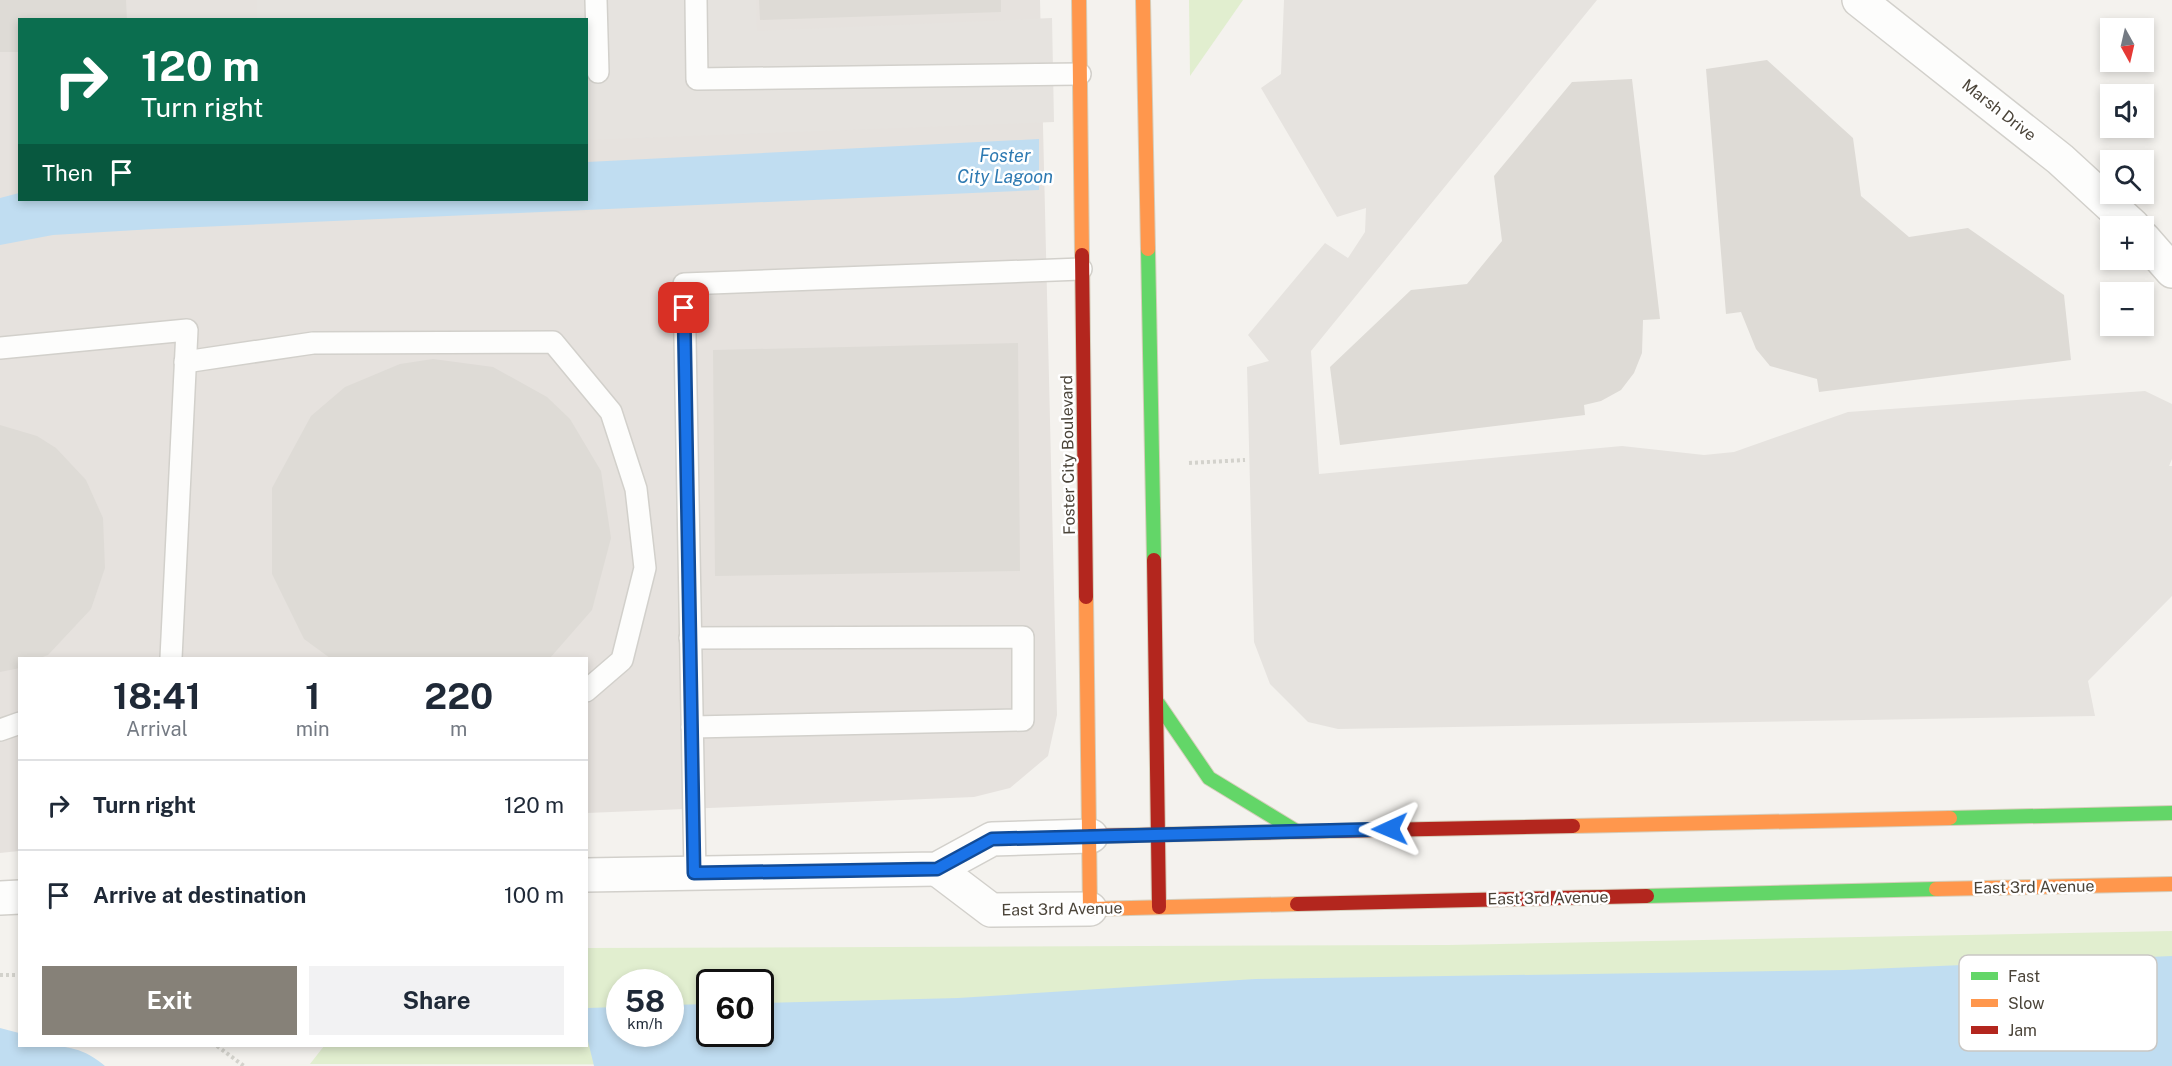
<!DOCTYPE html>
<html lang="en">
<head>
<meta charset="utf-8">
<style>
  body { margin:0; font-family:"Public Sans",sans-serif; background:#f2f2f3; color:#1f2937; height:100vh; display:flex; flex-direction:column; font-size:22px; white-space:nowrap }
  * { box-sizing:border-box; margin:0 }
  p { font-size:20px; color:#747a83 }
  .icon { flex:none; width:33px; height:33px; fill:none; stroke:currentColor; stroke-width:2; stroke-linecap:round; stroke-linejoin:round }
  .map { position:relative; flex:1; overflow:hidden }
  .panel { position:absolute; left:18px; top:657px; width:570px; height:390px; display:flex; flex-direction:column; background:#fff; border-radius:0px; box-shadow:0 3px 9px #0003 }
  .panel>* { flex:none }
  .hud { position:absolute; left:18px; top:18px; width:570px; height:183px; border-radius:0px; box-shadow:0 3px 9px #0003; background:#0b6e4f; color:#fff; overflow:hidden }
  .needle { width:39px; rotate:172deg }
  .tools { position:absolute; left:2100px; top:18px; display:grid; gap:12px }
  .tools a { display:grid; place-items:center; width:54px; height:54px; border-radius:0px; background:#fff; box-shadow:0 3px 9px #0003; font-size:30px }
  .speed { position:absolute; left:606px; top:969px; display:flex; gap:12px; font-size:30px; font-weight:700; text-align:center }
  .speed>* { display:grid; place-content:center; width:78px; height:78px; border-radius:50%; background:#fff; box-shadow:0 3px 9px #0003; line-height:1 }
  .speed small { font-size:15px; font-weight:400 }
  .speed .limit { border:3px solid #111; border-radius:9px; background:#fff; color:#111 }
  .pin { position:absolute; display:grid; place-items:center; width:51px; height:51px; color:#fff; margin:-26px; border-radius:12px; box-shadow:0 3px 9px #0006 }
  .me { position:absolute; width:66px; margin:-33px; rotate:269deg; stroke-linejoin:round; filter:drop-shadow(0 0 4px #0008) }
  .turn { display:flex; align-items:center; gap:21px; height:126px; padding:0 24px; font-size:27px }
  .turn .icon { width:78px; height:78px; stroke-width:2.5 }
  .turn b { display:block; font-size:42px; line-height:51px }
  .then { display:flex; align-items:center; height:57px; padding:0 24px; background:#0003; gap:12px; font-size:22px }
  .eta { display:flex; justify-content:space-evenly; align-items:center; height:102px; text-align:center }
  .eta b { font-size:36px; font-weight:700; line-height:42px }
  .cta { display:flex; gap:12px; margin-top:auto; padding:12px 24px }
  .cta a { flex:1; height:69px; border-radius:0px; background:#868178; color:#fff; font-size:24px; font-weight:700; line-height:69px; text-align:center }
  .cta a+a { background:#f2f2f3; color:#1f2937 }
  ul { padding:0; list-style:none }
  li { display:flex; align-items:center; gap:18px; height:90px; padding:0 24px; border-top:2px solid #e0e1e3 }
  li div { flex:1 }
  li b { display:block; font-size:22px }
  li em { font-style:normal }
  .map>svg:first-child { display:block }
</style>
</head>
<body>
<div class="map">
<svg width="2172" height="1066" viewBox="0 0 2172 1066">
  <rect width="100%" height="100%" fill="#f4f2ee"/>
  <path fill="#e6e2de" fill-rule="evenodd" d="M0,0H1040L1057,715L1048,756L1010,788L974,797L587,813L586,658H20L19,851L0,853ZM20,20H586V200H20Z"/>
  <g fill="#e1eecf" fill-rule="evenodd">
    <polygon points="1189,0 1243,0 1190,76"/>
    <path d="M2172,931V1066L310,1064L324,1046H586L587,948L1448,945ZM620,982H670V1034H620ZM710,982H760V1034H710Z"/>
  </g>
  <g fill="#e6e3df">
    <polygon points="257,0 756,0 757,31 1052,18 1054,122 587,140 586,20 257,19"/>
    <polygon points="1284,0 1597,0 1311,351 1319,474 1622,446 1704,455 1734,452 1848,412 2145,391 2172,404 2172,459 2169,466 2172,466 2172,596 2088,681 2095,716 1338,729 1308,722 1270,684 1254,642 1247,367 1269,361 1248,335 1325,243 1348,258 1365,232 1366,208 1337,217 1261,88 1281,74"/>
  </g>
  <g fill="#c0ddf1">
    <polygon points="1039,139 1039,190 154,229 53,235 0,245 0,198 19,193 20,200 586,200 587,162"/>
    <polygon points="2172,956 2172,1066 594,1066 587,1037 587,1008 619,1007 620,1034 670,1034 671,1005 709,1004 710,1034 760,1034 761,1003 958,998 1255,979 1844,970"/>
    <path d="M0,1028L19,1033L20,1046C55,1046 77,1042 105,1066H0Z"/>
  </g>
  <g fill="#dedbd6">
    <polygon points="0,0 126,0 127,20 20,20 20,52 0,52"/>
    <polygon points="759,0 1001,0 1001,12 760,20"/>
    <polygon points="1767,60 1853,138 1861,196 1909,237 1968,228 2064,295 2071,360 1819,392 1817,379 1770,366 1756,349 1741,312 1726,314 1706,69"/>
    <polygon points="1632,79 1660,319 1643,320 1642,353 1634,373 1621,390 1601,401 1584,405 1585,415 1340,445 1330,367 1411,290 1467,284 1502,241 1494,176 1572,82"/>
    <polygon points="1018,343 1020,571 715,576 713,350"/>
    <polygon points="433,359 493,367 547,397 570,419 601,471 611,538 592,610 550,658 330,658 304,639 272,574 272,488 311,416 345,387 400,364"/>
    <polygon points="0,425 37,436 56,448 86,480 103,518 105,568 91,609 48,655 40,658 20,658 20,668 0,672"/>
  </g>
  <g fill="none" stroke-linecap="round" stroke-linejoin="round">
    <g stroke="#d2d0cb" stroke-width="24">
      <g id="lane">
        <polyline points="596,0 598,72"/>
        <polyline points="696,0 697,79 1080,74"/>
        <polyline points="0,348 187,330 171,658"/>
        <polyline points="185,362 313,343 553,342 611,412 636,489 645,568 622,660 586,691"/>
        <polyline points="690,638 1023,637 1023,720 692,727"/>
        <polyline points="0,730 20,723"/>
        <polyline points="695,873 684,284 1081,269"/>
      </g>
    </g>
    <g stroke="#d2d0cb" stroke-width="36">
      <g id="street">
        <polyline points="1859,0 2060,159 2133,226"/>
        <polyline points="2144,239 2172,271"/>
        <polyline points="937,869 991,910 1090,909"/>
        <polyline points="586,875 937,869 992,839 1091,836"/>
        <polyline points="0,898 20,897"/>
      </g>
    </g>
    <g stroke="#d6cebb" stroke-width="16">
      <g id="fast">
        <polyline points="1148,249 1154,560"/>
        <polyline points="1157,702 1209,778 1296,831"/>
        <polyline points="1950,818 2172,813"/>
        <polyline points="1647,896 1936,889"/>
      </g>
    </g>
    <g stroke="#d6cebb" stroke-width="16">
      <g id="slow">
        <polyline points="1079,0 1082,255"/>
        <polyline points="1143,0 1148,249"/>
        <polyline points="1086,597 1090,909 1297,904"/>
        <polyline points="1573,826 1950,818"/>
        <polyline points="1936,889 2172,884"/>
      </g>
    </g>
    <g stroke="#d6cebb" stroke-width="16">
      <g id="jam">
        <polyline points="1082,255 1086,597"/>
        <polyline points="1154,560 1159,907"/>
        <polyline points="1091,836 1573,826"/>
        <polyline points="1297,904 1647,896"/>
      </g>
    </g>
    <g stroke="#d3d2cc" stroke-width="4" stroke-dasharray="3 3" stroke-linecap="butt">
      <polyline points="1189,463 1245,460"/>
      <polyline points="0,975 20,975"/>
      <polyline points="217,1046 244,1066"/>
    </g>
    <use href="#lane" stroke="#fdfdfc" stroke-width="21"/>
    <use href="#street" stroke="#fdfdfc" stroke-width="33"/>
    <use href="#fast" stroke="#63d668" stroke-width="14"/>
    <use href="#slow" stroke="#ff974d" stroke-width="14"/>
    <use href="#jam" stroke="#b3261e" stroke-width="14"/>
  </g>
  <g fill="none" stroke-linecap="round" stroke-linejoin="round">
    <g stroke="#114b97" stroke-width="15">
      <polyline id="route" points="684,308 694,873 937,869 992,839 1390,829"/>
    </g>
    <use href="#route" stroke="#1a73e8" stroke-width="10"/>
  </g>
  <g text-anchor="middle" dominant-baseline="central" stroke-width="5" stroke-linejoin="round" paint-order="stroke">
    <g font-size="16" fill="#4b4439" stroke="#fff">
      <text transform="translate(1999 110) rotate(38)">Marsh Drive</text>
      <text transform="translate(1068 455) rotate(-91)">Foster City Boulevard</text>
      <text transform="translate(2034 887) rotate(-1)">East 3rd Avenue</text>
      <text transform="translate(1548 898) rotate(-1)">East 3rd Avenue</text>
      <text transform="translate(1062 909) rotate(-1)">East 3rd Avenue</text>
    </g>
    <g font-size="18" font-style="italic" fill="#2e7ab2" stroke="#fff">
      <text x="1005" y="155">Foster<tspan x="1005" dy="21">City Lagoon</tspan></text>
    </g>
  </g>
  <rect x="1959" y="955" width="198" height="96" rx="9" fill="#fff" stroke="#c9c7c4" stroke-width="1.5"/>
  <rect x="1971" y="972" width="27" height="8" fill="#63d668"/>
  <rect x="1971" y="999" width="27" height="8" fill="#ff974d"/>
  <rect x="1971" y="1026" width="27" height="8" fill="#b3261e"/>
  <g font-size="16" fill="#4b4439">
    <text x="2008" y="982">Fast</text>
    <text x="2008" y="1009">Slow</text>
    <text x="2008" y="1036">Jam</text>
  </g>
</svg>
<div class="tools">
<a><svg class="needle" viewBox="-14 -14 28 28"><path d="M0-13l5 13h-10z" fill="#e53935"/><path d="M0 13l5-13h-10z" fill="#747a83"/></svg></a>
<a><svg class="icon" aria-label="sound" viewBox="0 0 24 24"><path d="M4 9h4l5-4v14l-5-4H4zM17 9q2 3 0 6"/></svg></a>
<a><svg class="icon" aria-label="search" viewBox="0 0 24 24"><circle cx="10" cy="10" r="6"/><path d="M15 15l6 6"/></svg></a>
<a>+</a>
<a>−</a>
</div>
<div class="speed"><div>58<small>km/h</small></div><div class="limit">60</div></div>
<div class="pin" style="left:684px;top:308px;background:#d93025"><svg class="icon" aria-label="arrive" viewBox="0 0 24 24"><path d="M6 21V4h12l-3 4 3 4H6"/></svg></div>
<svg class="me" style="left:1390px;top:829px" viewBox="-20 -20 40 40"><path d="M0-17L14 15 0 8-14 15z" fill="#1a73e8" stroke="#fff" stroke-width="4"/></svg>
<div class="hud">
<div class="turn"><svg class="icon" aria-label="right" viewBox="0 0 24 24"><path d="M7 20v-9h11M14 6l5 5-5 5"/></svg><div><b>120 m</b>Turn right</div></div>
<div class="then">Then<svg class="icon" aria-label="arrive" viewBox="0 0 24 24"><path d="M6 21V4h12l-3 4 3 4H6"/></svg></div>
</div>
<section class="panel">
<div class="eta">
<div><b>18:41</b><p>Arrival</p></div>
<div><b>1</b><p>min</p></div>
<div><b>220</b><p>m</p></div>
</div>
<ul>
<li><svg class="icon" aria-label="right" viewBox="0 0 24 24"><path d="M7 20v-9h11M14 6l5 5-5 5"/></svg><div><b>Turn right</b></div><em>120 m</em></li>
<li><svg class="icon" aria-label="arrive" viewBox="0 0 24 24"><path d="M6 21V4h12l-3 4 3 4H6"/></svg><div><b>Arrive at destination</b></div><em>100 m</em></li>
</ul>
<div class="cta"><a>Exit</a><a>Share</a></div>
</section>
</div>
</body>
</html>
